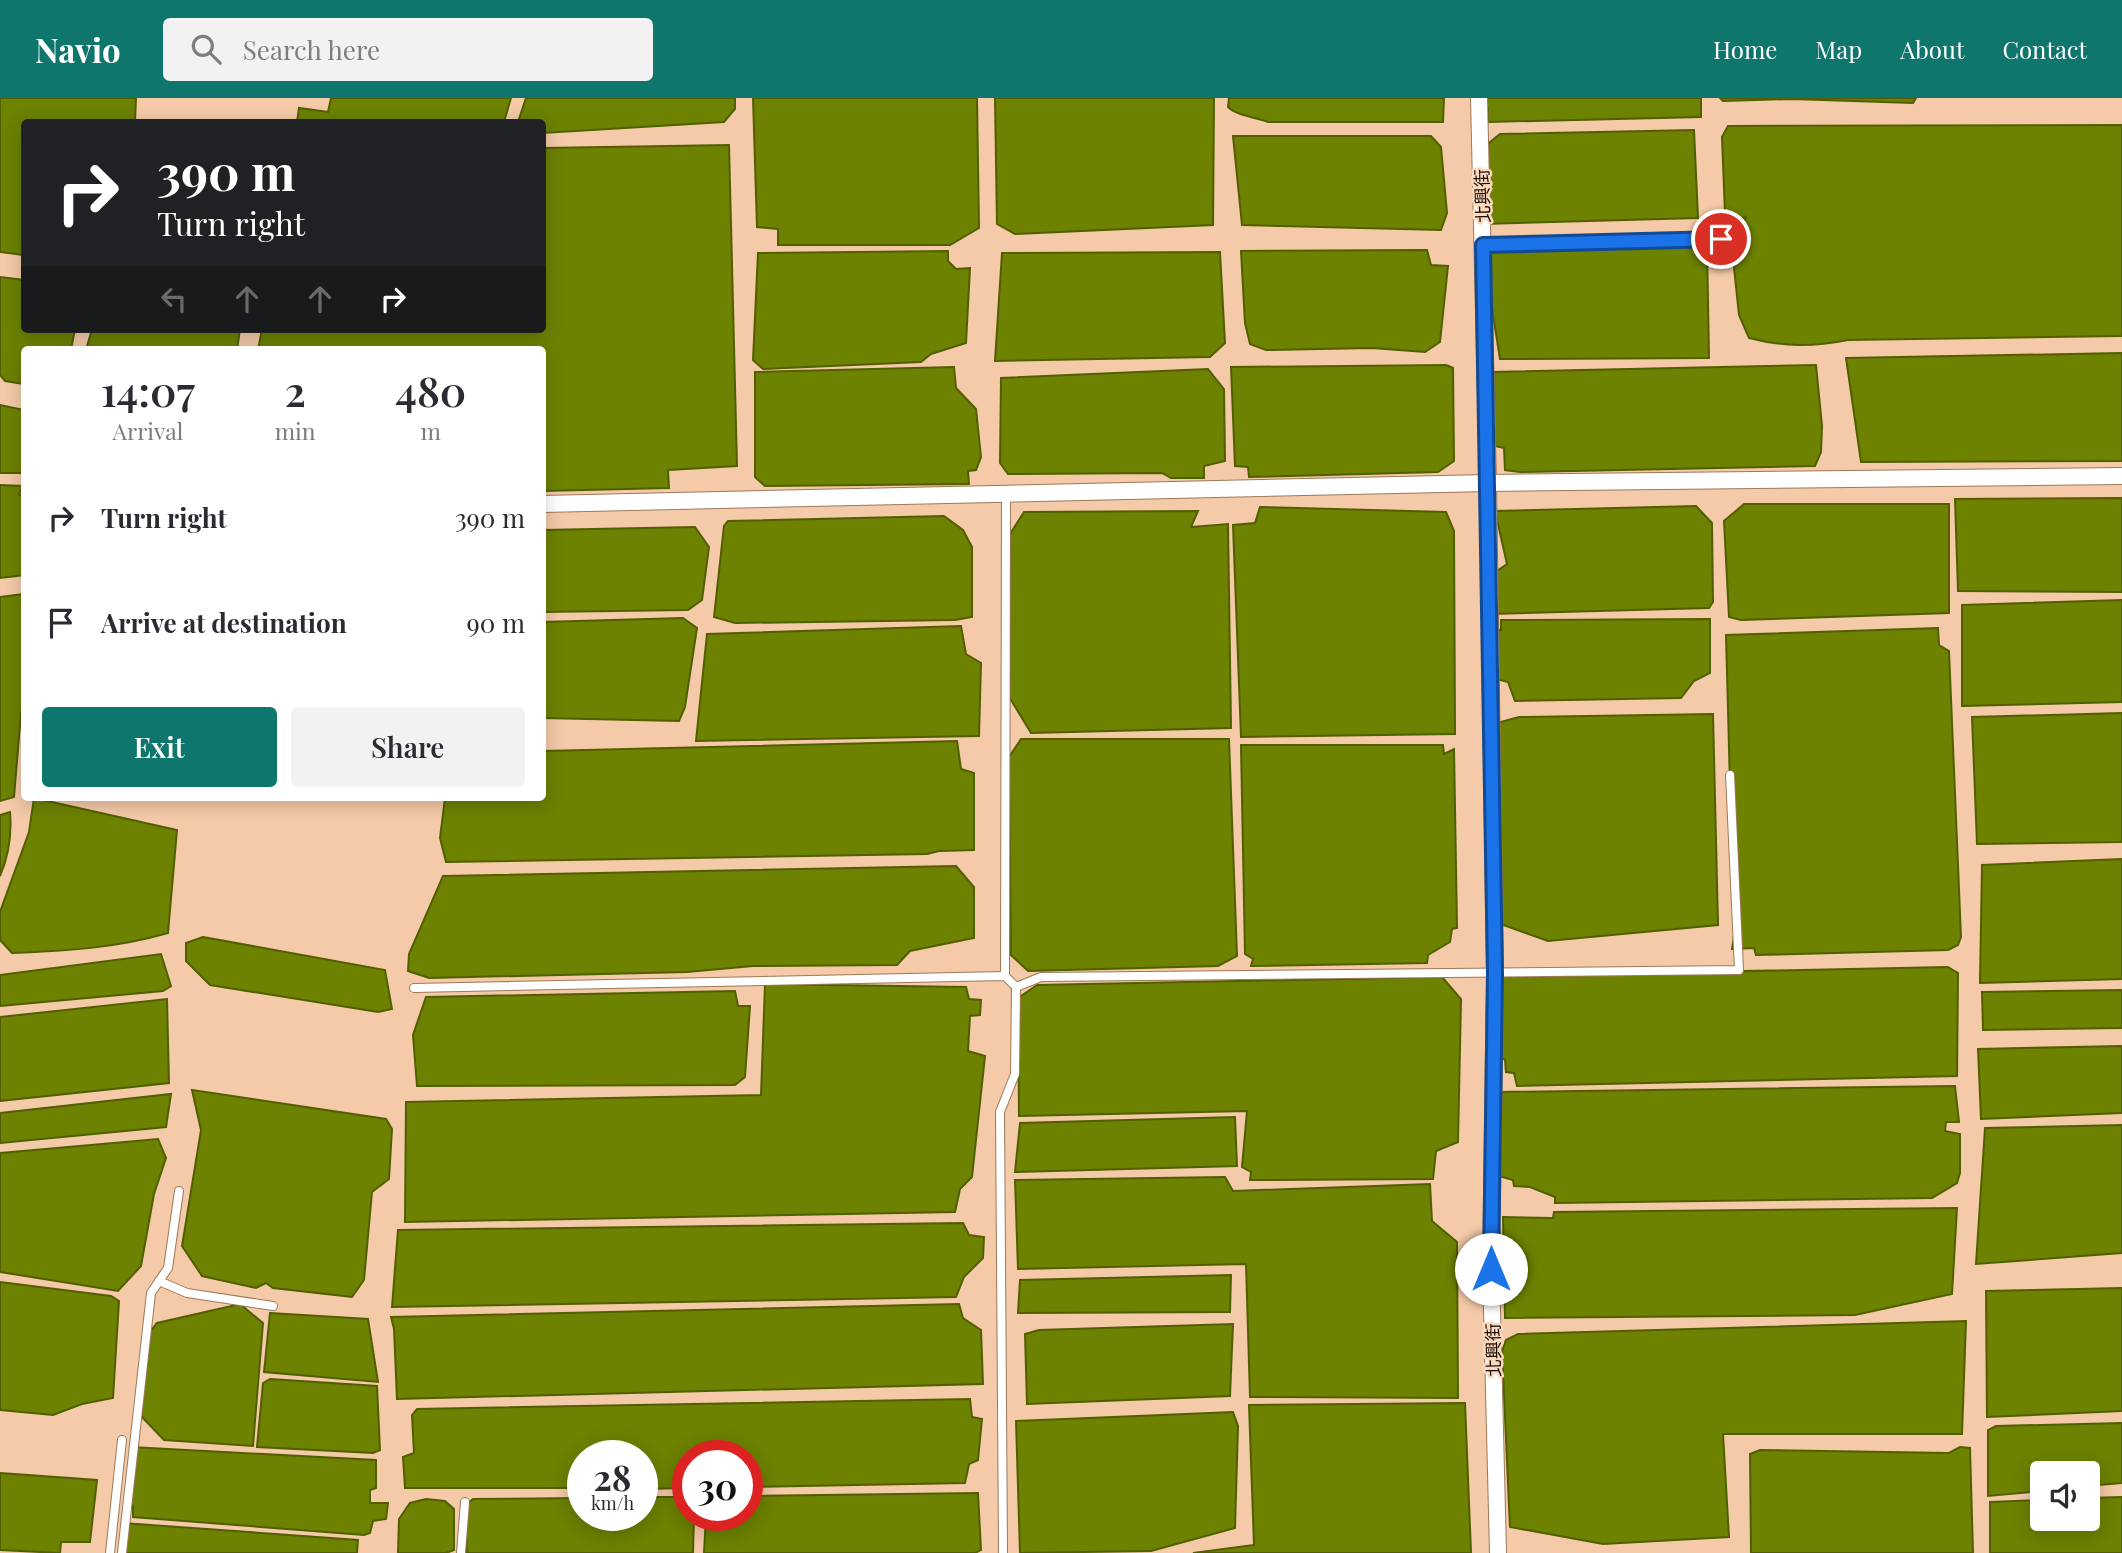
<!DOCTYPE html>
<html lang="en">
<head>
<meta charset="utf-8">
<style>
  body { margin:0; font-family:"Playfair Display","Noto Sans TC",serif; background:#f2f2f3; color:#2b2b33; height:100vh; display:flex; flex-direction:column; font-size:26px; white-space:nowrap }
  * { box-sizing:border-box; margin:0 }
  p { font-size:23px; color:#7c7c81 }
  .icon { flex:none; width:38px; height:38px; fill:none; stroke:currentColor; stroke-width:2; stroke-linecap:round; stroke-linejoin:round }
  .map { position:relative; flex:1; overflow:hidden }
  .details { position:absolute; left:21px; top:248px; width:525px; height:455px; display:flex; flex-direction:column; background:#fff; border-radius:7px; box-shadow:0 4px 18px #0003 }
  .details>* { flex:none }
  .hud { position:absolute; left:21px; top:21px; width:525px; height:214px; border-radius:7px; box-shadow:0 4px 18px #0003; background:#202124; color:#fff; overflow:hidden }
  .fabs { position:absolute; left:2030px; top:1363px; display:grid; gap:14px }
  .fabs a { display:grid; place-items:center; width:70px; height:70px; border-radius:7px; background:#fff; box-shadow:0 4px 18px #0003; font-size:35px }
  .speed { position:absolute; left:567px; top:1342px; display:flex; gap:14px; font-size:35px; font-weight:700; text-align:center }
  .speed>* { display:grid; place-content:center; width:91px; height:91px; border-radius:50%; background:#fff; box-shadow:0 4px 18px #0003; line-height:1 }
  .speed small { font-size:18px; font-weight:400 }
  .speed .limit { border:10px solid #d22; background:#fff; color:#111 }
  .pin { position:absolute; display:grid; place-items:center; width:60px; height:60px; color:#fff; margin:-30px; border:4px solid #fff; border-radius:50%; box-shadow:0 2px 7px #0007 }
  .me { position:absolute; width:77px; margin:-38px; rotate:0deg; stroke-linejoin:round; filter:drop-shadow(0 0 5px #0008) }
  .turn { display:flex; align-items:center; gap:24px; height:147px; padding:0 21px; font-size:32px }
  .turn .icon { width:91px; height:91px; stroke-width:2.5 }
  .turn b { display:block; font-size:49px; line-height:60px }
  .lanes { display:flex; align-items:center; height:66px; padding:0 21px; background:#0003; justify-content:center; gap:35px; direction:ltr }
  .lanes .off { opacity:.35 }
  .eta { display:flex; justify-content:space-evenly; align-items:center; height:119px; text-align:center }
  .eta b { font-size:42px; font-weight:600; line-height:49px }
  .button { display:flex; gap:14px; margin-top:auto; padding:14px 21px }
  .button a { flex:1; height:80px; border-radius:7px; background:#0f766e; color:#fff; font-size:28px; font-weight:600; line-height:80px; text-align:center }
  .button a+a { background:#f2f2f3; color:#2b2b33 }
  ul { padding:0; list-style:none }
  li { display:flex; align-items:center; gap:21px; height:105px; padding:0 21px }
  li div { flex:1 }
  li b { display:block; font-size:26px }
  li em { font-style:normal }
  header { display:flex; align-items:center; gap:42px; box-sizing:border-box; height:98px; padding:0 35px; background:#0f766e; color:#fff }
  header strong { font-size:33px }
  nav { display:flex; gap:38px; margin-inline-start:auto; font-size:24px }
  .search { width:490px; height:63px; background:#f2f2f3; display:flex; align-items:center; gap:18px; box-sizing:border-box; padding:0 24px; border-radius:7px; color:#7c7c81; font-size:26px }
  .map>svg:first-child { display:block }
</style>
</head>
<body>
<header>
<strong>Navio</strong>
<div class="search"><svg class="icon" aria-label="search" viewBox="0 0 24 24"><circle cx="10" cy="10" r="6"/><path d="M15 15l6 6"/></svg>Search here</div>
<nav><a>Home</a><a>Map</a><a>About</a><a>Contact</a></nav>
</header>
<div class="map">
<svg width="2122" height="1455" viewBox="0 0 2122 1455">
  <rect width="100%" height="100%" fill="#f4caa8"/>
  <g fill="#6c8200" stroke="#535e01" stroke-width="2">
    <polygon points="0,0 136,0 135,24 24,24 24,157 0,154"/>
    <polygon points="331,0 511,0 504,24 297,24 299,10 328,14"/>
    <polygon points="526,0 735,0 735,11 724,24 543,35 542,24 518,24"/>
    <polygon points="753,0 977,0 979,130 950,147 778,147 778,131 757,129"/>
    <polygon points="995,0 1214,0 1213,127 1015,136 997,126"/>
    <path d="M1229,0H1444L1443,24H1268C1256,19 1237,18 1228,9Z"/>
    <polygon points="1482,0 1701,0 1701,19 1488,24 1488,10 1481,9"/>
    <polygon points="1720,0 1916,0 1913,5 1792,1 1723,3"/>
    <path d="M2122,27V238L1848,242C1813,249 1783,249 1749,240L1739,217L1733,160L1746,119L1733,124L1725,116L1722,39L1728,28Z"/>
    <polygon points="1694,32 1698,120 1483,126 1484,49 1500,36"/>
    <polygon points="1233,38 1431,38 1441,49 1447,115 1441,132 1242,127"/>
    <polygon points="729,47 737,368 668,372 669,390 543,393 542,252 258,252 262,231 542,231 543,50"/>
    <polygon points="1707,148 1709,260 1500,261 1483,154"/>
    <polygon points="1427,152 1431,167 1448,168 1440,244 1425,254 1372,250 1266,252 1250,246 1245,225 1241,153"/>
    <polygon points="948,153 948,163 956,171 970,170 966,245 931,256 921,264 763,271 753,262 758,155"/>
    <polygon points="1220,154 1225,245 1210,259 995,263 1002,155"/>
    <polygon points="0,179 24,182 24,231 75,231 71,252 24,252 24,286 5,283 0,277"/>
    <polygon points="92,231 240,231 237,252 86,252"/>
    <polygon points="2122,255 2122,363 1861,364 1846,260"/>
    <polygon points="1446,267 1453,270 1454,363 1438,374 1249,379 1248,369 1235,368 1231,269"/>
    <polygon points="1816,267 1822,328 1821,354 1815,368 1520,374 1505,372 1504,350 1495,348 1491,274"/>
    <polygon points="954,269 956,290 976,311 981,359 976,372 968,373 969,386 765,388 755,379 755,274"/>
    <polygon points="1208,271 1224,291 1225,363 1204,368 1204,380 1171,380 1162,375 1008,376 1000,365 1001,280"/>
    <polygon points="0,307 24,312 23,375 0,375"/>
    <polygon points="0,387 23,388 19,396 24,399 24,477 0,480"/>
    <polygon points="2122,400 2122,494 1958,493 1955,401"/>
    <polygon points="1744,406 1949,406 1949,515 1741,522 1729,519 1724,423"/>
    <polygon points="1696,408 1712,425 1713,504 1709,510 1492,516 1491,477 1507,466 1495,413"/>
    <polygon points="1260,409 1446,414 1454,433 1455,636 1241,639 1233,427 1255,425"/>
    <polygon points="1198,413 1191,429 1228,426 1231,630 1031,635 1008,597 1010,436 1024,414"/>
    <polygon points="944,418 963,432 972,449 972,519 955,522 735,525 714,519 724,428 728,423"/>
    <polygon points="695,429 709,449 702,502 688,512 543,514 543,432"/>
    <polygon points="24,496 24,607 21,615 14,699 0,703 0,499"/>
    <polygon points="2122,502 2122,604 1962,608 1962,507"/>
    <polygon points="683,520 697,530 685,609 679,623 543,620 543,524"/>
    <polygon points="1710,521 1710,575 1694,583 1681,600 1515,603 1508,584 1492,580 1493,531 1501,532 1501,522"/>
    <polygon points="961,528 966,556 981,565 979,638 696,643 707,536"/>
    <polygon points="1938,530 1939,547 1949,553 1961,839 1958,847 1948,852 1756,857 1754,850 1732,851 1734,838 1726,537"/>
    <polygon points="2122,615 2122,744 1977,746 1972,619"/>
    <polygon points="1713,616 1718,827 1548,843 1498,825 1497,625 1519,619"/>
    <polygon points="1021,641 1229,641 1237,858 1218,868 1028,873 1011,857 1009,659"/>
    <polygon points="957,643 961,671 974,675 974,752 939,753 927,756 446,764 440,740 445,700 542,700 543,653"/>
    <polygon points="1241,647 1443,647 1444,656 1454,651 1457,830 1452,831 1450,844 1428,857 1427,865 1251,868 1253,861 1245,856"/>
    <path d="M34,700L177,732L168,835C116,850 66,853 12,855L0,842V814L29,734Z"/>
    <path d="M10,714C12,737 9,757 0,778V717Z"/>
    <polygon points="2122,761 2122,881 1980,885 1982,767"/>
    <polygon points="956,768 974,789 974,840 910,853 897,867 753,868 687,874 429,880 408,873 409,856 443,778"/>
    <polygon points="203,839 385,872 392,911 378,914 210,887 186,863 186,845"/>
    <polygon points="161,856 171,888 163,893 0,908 0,877"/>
    <polygon points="1948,869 1958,875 1957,978 1517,988 1514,975 1506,974 1505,962 1498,957 1500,878"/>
    <polygon points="1442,879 1461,901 1458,1044 1436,1053 1433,1081 1250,1082 1251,1074 1242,1069 1247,1013 1019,1018 1018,900 1037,887"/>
    <polygon points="765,886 966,889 969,901 981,902 980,917 970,918 968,953 985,958 972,1079 960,1091 955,1114 405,1124 406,1004 761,997"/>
    <polygon points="2122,892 2122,930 1983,932 1982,894"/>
    <polygon points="735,893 738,908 750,908 745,979 735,987 417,988 413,937 426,899"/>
    <polygon points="167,901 169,985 0,1003 0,919"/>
    <polygon points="2122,948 2122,1015 1981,1021 1978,951"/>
    <polygon points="1955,988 1959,1024 1946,1024 1945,1033 1960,1036 1960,1075 1957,1085 1932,1100 1555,1105 1555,1099 1530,1089 1514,1088 1513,1082 1499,1078 1497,994"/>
    <polygon points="192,992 386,1021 392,1031 389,1081 372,1094 364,1182 352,1199 273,1190 266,1185 256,1190 202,1178 182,1148 201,1032"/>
    <polygon points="171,996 166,1029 0,1045 0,1015"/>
    <polygon points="1235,1019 1237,1068 1015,1074 1020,1025"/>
    <polygon points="2122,1027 2122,1155 1976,1166 1985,1030"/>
    <polygon points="158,1041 166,1060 154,1096 141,1168 118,1193 0,1174 0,1055"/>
    <polygon points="1225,1079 1233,1093 1430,1086 1432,1123 1457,1144 1458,1300 1250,1299 1246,1166 1018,1171 1015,1082"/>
    <polygon points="1957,1110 1952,1196 1855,1217 1505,1220 1503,1119 1553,1120 1554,1114"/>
    <polygon points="963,1125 969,1137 984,1139 983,1160 964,1179 956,1199 392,1209 398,1132"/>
    <polygon points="1231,1177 1230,1214 1018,1215 1020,1182"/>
    <polygon points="0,1184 111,1198 119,1203 113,1300 82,1306 53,1317 0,1312"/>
    <polygon points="2122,1190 2122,1313 1987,1319 1986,1193"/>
    <polygon points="240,1206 263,1225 253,1348 164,1342 141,1318 143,1242 157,1225"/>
    <polygon points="959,1206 963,1220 981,1232 983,1286 397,1301 394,1231 391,1219"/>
    <polygon points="270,1215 368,1221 378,1284 264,1274"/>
    <polygon points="1966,1223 1962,1336 1723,1336 1729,1439 1603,1446 1510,1429 1502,1253 1506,1242 1518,1236"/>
    <polygon points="1233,1226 1230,1298 1027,1306 1025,1236 1039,1232"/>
    <polygon points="270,1281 377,1288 380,1352 373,1355 257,1349 263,1285"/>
    <polygon points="970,1301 972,1319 982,1321 978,1362 969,1366 965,1385 747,1389 747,1358 688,1358 688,1390 642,1391 642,1358 583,1358 583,1390 405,1390 403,1359 414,1355 412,1317 417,1311"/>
    <polygon points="1465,1305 1471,1455 1193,1455 1254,1447 1249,1307"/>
    <polygon points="1233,1314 1238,1328 1235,1430 1151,1453 1020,1455 1016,1323"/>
    <polygon points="2122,1325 2122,1385 2088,1388 2088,1376 2042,1376 2042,1393 1988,1398 1988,1332 1996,1328"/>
    <polygon points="131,1349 376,1362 376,1390 370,1392 370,1405 388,1405 386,1421 373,1423 370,1435 364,1437 133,1419 133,1408 125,1407"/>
    <polygon points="1960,1349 1970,1350 1973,1455 1751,1455 1750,1356 1760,1352 1949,1355"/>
    <polygon points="0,1375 97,1382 90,1444 61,1444 60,1455 0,1452"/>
    <polygon points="978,1395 981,1452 975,1455 704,1455 706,1418 747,1418 747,1398"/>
    <polygon points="642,1399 688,1399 688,1418 694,1418 693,1455 467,1455 465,1408 473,1401 583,1400 583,1418 642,1418"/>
    <polygon points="2122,1399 2122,1455 1990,1455 1990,1404 2042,1402 2042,1421 2088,1421 2088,1400"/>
    <polygon points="426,1401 445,1403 454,1411 454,1452 446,1455 398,1455 399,1421 410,1405"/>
    <polygon points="123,1425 358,1442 357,1455 121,1455"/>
  </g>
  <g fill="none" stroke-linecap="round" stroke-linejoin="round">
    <g stroke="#9e7859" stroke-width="10">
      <g id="service">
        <polyline points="1483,147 1721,141"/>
        <polyline points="1005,878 1006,395"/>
        <polyline points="414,890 1005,878 1016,889 1041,879 1739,872 1730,677"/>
        <polyline points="159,1183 187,1195 273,1208"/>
        <polyline points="110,1455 122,1342"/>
        <polyline points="122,1455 151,1195 168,1170 179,1093"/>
        <polyline points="461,1455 465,1404"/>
        <polyline points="1003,1455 1000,1014 1015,976 1016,889"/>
      </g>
    </g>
    <g stroke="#9e7859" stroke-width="18">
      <g id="minor">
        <polyline points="1479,0 1488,385 1495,876 1491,1171 1498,1455"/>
        <polyline points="542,406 1488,385 2122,378"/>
      </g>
    </g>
    <use href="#service" stroke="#fff" stroke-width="8"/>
    <use href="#minor" stroke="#fff" stroke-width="16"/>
  </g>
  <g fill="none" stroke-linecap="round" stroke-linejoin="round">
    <g stroke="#114b97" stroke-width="18">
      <polyline id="route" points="1491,1171 1495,876 1483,147 1721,141"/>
    </g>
    <use href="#route" stroke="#1a73e8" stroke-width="12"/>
  </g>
  <g text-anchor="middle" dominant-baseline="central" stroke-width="5" stroke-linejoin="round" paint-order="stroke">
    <g font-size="18" fill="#190b02" stroke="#fbd9be">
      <text transform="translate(1482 98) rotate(-92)">北興街</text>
      <text transform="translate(1493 1252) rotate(-91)">北興街</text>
    </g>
  </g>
</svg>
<div class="fabs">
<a><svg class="icon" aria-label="sound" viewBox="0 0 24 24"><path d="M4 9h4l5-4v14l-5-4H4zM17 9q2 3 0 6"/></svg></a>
</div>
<div class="speed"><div>28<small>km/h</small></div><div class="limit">30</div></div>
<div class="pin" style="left:1721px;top:141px;background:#d93025"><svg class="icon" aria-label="arrive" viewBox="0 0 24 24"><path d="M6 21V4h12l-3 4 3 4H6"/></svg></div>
<svg class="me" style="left:1491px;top:1171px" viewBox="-20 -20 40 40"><circle r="19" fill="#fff"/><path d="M0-13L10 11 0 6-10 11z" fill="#1a73e8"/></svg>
<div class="hud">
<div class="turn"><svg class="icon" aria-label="right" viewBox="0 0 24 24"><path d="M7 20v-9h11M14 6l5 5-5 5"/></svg><div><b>390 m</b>Turn right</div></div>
<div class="lanes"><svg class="icon off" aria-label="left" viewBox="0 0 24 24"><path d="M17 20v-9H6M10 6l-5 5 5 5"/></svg><svg class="icon off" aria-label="ahead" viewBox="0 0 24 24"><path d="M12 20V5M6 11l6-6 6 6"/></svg><svg class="icon off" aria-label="ahead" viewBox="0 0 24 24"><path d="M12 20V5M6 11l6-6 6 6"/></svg><svg class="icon" aria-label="right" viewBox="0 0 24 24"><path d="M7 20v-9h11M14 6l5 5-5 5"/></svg></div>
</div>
<section class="details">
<div class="eta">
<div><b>14:07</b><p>Arrival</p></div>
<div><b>2</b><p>min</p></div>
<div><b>480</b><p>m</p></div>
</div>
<ul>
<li><svg class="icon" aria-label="right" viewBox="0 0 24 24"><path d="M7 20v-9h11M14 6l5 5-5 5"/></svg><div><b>Turn right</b></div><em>390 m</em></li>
<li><svg class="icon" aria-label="arrive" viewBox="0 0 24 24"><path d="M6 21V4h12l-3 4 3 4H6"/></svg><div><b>Arrive at destination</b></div><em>90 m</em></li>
</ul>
<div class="button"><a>Exit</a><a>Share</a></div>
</section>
</div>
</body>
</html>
